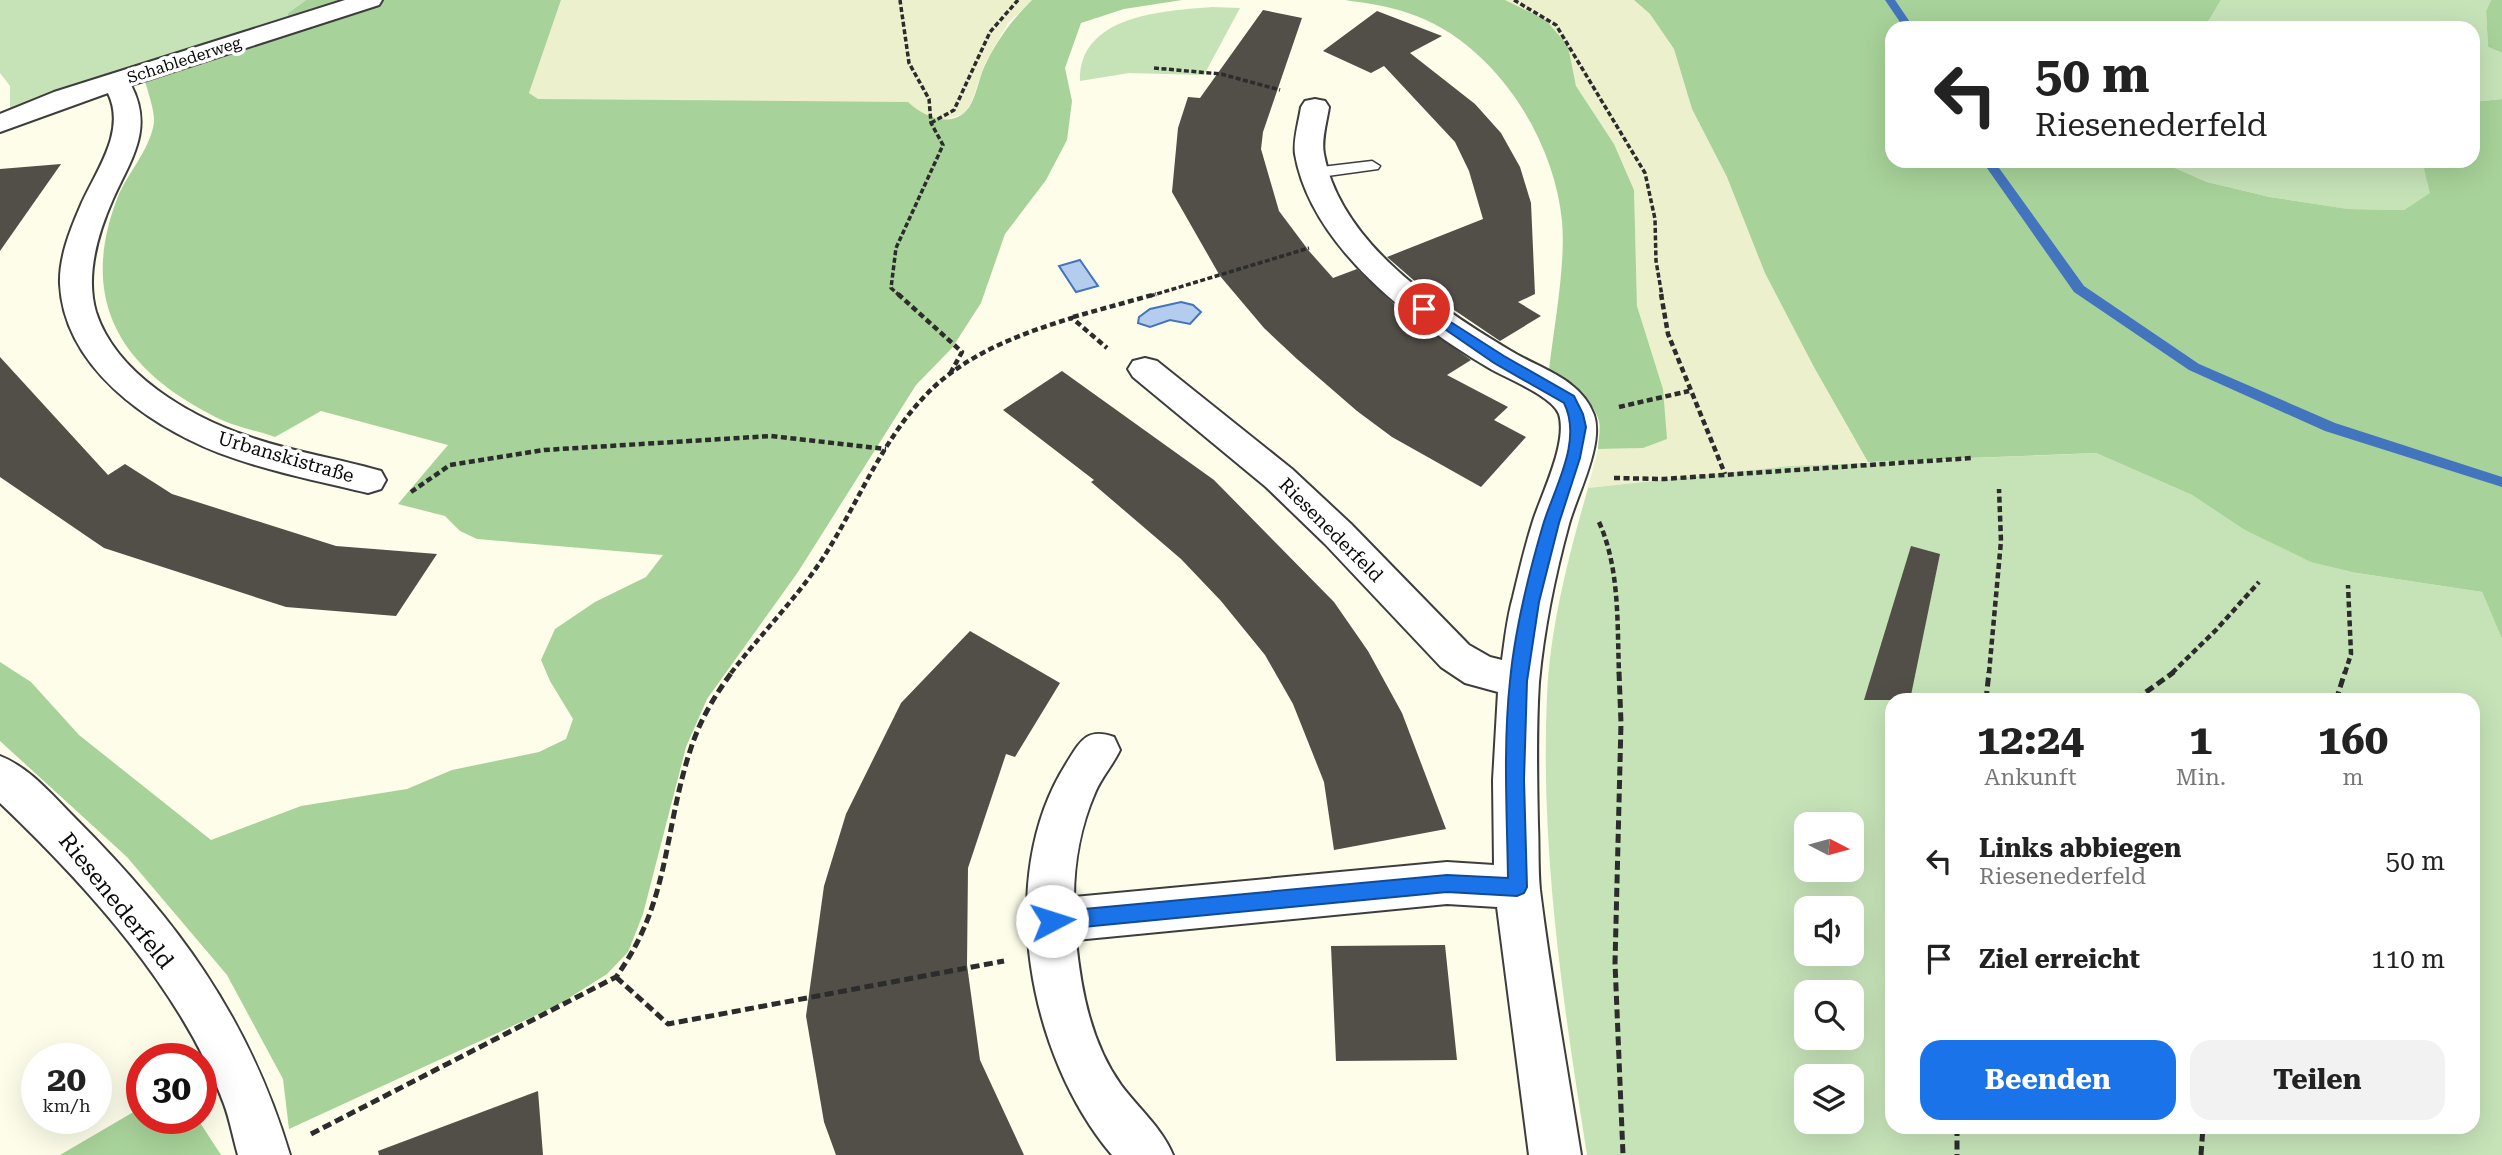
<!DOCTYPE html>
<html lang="de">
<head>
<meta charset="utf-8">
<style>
  body { margin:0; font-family:"Roboto Serif",serif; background:#f2f2f2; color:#222; height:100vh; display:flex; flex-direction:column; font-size:26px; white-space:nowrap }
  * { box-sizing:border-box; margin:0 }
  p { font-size:23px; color:#767676 }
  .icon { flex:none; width:38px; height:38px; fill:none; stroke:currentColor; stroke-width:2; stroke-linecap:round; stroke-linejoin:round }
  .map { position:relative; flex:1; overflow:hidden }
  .panel { position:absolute; left:1885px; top:693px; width:595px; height:441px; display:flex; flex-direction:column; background:#fff; border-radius:21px; box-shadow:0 7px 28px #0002 }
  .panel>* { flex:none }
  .banner { position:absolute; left:1885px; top:21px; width:595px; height:147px; border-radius:21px; box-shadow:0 7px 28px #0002; background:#fff; color:#222; overflow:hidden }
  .needle { width:46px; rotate:96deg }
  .tools { position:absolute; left:1794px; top:812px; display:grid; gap:14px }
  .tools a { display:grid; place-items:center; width:70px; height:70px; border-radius:14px; background:#fff; box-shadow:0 7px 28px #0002; font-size:35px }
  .speed { position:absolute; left:21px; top:1043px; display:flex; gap:14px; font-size:35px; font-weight:700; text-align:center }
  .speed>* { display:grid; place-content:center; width:91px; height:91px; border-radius:50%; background:#fff; box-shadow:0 7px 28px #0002; line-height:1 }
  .speed small { font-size:18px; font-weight:400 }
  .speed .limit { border:10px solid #d22; background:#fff; color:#111 }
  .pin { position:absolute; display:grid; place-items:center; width:60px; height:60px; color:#fff; margin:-30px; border:4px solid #fff; border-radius:50%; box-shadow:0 2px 7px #0007 }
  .me { position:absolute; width:77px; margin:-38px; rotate:85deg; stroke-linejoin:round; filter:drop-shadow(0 0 5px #0008) }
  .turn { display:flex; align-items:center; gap:24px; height:147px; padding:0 35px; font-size:32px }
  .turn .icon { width:91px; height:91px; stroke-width:2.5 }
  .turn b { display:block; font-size:49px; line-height:60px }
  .eta { display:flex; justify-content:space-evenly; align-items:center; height:119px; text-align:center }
  .eta b { font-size:42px; font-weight:700; line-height:49px }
  .primary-button { display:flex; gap:14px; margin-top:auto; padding:14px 35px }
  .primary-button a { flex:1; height:80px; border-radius:21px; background:#1a73e8; color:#fff; font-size:28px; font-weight:700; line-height:80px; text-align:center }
  .primary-button a+a { background:#f2f2f2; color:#222 }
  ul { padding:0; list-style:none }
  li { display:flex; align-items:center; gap:21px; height:98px; padding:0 35px }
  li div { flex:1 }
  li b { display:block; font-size:26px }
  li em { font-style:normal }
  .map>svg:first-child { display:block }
</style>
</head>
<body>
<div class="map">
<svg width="2502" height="1155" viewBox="0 0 2502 1155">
  <rect width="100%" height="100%" fill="#fdfdea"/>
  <g fill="#ecf0cd">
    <polygon points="561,0 1032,0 1008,23 985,63 971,104 963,114 941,121 921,114 538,99 529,93"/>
    <polygon points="1505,0 1634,0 1650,14 1674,49 1692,109 1727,177 1815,369 1868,462 1788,466 1588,488 1598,449 1643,448 1663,389 1637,306 1634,190 1614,144 1576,86 1568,46 1546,20"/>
  </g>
  <g fill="#c6e3b8" fill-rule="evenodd">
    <polygon points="0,0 306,0 288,13 289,22 10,110 10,86 0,73"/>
    <polygon points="2221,0 2491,0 2486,11 2488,47 2502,53 2502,99 2473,102 2473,28 2200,28 2209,20"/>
    <path d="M1212,7L1240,8L1204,75L1129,73L1080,81C1079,15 1162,11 1212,7Z"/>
    <polygon points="2159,161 2422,161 2431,193 2404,210 2347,209 2270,197 2207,182"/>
    <path d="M2096,453L2192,495L2243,529L2357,573L2482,592L2502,639V1155H1587C1563,1003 1540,850 1547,696C1550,626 1569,555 1588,488L1788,466ZM1892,700H2473V1127H1892ZM1806,824H1852V870H1806ZM1806,908H1852V954H1806ZM1806,992H1852V1038H1806ZM1806,1076H1852V1122H1806Z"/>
  </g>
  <g fill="#a7d299">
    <path d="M306,0H561L529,93L538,99L908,102C926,119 958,131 972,102C978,89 980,74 987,61C999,37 1013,19 1032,0H1182L1124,9L1081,23L1065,68L1072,101L1067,140L1046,180L1005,234L981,303L952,348L916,385L798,572L707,699L686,747L643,914L628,952L607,974L558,1005L289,1129L283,1079L227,975L127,857L0,741V662L31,682L79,735L211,840L301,806L407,789L452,770L539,752L566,739L573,719L550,681L541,660L555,629L595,602L646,577L663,555L477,539L460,531L445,516L398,504L448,445L321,411L275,437C259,431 240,428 224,421C127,375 76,307 117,199C127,173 149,152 154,123C155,111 148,93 145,81L252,43L288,22V13Z"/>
    <path d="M1345,0H1505L1546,20L1568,46L1576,86L1614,144L1634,190L1637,306L1663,389L1667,439L1643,448L1598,449C1598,441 1601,429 1599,421C1593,398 1568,382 1549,370C1554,326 1566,264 1562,221C1554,136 1492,40 1408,13C1388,6 1366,3 1345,0Z"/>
    <polygon points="1634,0 2221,0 2209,20 2200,28 1892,28 1892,161 2159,161 2207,182 2270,197 2348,209 2404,210 2430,193 2422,161 2473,161 2473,102 2502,99 2502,639 2482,592 2357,573 2311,562 2243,529 2192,495 2096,453 1868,462 1815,369 1765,273 1727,177 1692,109 1674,49 1650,14"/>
    <polygon points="2491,0 2502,0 2502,53 2488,47 2486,11"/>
    <polygon points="142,1107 142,1118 197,1118 221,1155 60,1155"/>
  </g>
  <g fill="#b4cdef" stroke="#4374be" stroke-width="2">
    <polygon points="1080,260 1098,286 1076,292 1059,266"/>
    <polygon points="1181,302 1193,305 1201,312 1190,324 1170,320 1150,327 1138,323 1139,317 1150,309"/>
  </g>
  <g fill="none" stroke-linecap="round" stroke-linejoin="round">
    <g fill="#4374be" fill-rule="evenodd">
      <polygon points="1885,0 1895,0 1914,28 1904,28"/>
      <polygon points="1982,161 1994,161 2084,286 2199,364 2335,423 2502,477 2502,487 2325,431 2189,370 2074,292"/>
    </g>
  </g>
  <g fill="#524e48">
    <polygon points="1263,10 1302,18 1263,132 1261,149 1279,211 1309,251 1333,278 1357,269 1397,307 1471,360 1447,375 1508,407 1494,420 1526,437 1481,487 1392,437 1357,411 1297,359 1264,328 1220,276 1172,192 1178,128 1188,97 1200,98"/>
    <polygon points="1377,11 1442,36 1410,53 1475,104 1501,133 1520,167 1531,203 1535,294 1518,302 1541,316 1500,341 1426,291 1387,257 1483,219 1469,171 1455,142 1384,66 1371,73 1323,51"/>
    <polygon points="61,164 0,251 0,169"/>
    <polygon points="0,357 108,475 125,464 172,494 336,546 437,554 396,616 286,607 104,548 0,477"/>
    <polygon points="1062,371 1214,480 1334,602 1368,651 1402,713 1446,829 1334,850 1324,782 1293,704 1265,655 1221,601 1181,559 1091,482 1094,480 1003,410"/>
    <polygon points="1911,546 1940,554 1910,700 1864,700"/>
    <polygon points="970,631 1060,683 1015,757 1006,754 968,868 967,965 980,1060 1024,1155 836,1155 824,1122 806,1016 824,886 846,814 901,703"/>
    <polygon points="1445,945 1457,1060 1336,1061 1331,946"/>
    <polygon points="538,1091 543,1155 379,1155 378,1151"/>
  </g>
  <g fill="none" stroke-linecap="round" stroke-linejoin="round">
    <g stroke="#3d3d3d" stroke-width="3">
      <polygon id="service" points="1372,161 1380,166 1378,169 1313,178 1305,173 1313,168"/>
    </g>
    <g stroke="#3d3d3d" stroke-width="4">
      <g id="minor">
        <path d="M345,0H382L379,5L131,85C154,129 131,159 113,199C98,233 85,275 96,312C116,374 189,416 247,436C291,452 337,458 381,471L386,480L381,489L368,493C318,481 267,471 219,453C148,425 64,367 60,284C59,258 70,230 80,207C95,172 127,132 108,93L0,132V114L54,92Z"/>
        <path d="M1315,99L1325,101L1329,107C1327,121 1321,140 1324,154C1340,243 1439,308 1511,351C1541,369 1581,379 1594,415C1604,444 1577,495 1569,524C1555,575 1544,629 1539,682C1536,729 1537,777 1538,825C1539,846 1538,869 1540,890C1551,979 1567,1067 1581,1155H1529L1497,907L1447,904L1076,940C1081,991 1091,1043 1121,1085C1139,1109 1162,1128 1173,1155H1112C1029,1057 994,878 1066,764C1080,742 1086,727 1114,737L1120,750C1113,765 1101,778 1095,793C1081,825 1074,863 1074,897L1447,862L1494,865L1493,780L1498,692L1465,683L1441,667L1325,544L1266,487L1133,377L1128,369L1133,361L1145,358L1157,361L1292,469L1351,524L1469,645L1490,657L1502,660C1505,639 1507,618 1513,597C1519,572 1525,546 1533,521C1542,493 1568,442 1559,414C1552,396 1506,378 1489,368C1413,323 1311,247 1295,154C1293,140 1299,121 1301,107L1305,101Z"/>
        <path d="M0,756C29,767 52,795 74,817C176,919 248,1015 290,1155H238C233,1138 230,1120 224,1104C182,990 86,885 0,803Z"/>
      </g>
    </g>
    <g stroke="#2c2c2c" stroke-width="3.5" stroke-dasharray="5 2.5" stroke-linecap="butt">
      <polyline points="1514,0 1556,25 1645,173 1655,219 1656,261 1662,296"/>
      <polyline points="1154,68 1221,74 1280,90"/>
      <polyline points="931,123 954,110 990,32 1018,0"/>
      <polyline points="900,296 891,288 896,248 943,145 931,123 929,99 909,63 900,0"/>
      <polyline points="1150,296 1309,248"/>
    </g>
    <g stroke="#2c2c2c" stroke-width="4.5" stroke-dasharray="6 3.5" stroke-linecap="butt">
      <polyline points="898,294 962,352 951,372"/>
      <polyline points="1661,294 1668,334 1725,474"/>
      <polyline points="1073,317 1156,294"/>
      <polyline points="1619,407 1689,391"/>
      <polyline points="1614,478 1664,479 1972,458"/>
      <polyline points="411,492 450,465 544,450 771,436 886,449"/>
      <path d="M1599,522C1620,569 1617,623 1619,673"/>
      <path d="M731,673C760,635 794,601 821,561C856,508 879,445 923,398C961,356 1019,334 1072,318L1107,348"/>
      <polyline points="1989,673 2001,541 1999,489"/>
      <polyline points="2172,673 2216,630 2259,582"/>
      <polyline points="2345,673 2351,654 2348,585"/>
    </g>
    <g stroke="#2c2c2c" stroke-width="5" stroke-dasharray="9 4.5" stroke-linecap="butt">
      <polyline points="1619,672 1621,723 1615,963 1623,1155"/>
      <polyline points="1986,700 1989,672"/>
      <polyline points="2135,700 2174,672"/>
      <polyline points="2336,700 2345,672"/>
      <polyline points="616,977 668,1024 1004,961"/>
      <polyline points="1957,1127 1957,1155"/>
      <path d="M311,1134L616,977C671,901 663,831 691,748C700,720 715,695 732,672"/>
      <polyline points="2201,1155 2203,1127"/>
    </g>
    <use href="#service" fill="#fff" fill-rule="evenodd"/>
    <use href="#minor" fill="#fff" fill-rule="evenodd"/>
  </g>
  <path fill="#1a73e8" stroke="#114b97" stroke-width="2" d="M1424,305L1504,356L1574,396L1583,414L1586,427L1580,458L1559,523L1539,602L1527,681L1524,780L1527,887L1524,893L1517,896L1447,892L1052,930L1045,927L1042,921L1045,915L1052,912L1447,875L1508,878C1507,813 1503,746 1510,681C1515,628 1528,576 1543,525C1554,488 1583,441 1564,403L1494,363L1420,312L1418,309Z"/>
  <g text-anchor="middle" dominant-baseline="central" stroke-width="7" stroke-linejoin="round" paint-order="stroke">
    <g font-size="16" fill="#0a0a0a" stroke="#fff">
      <text transform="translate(184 60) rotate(-18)">Schablederweg</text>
    </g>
    <g font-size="19" fill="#0a0a0a" stroke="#fff">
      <text transform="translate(286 457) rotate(16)">Urbanskistraße</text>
      <text transform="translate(1331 530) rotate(45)">Riesenederfeld</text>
    </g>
    <g font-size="23" fill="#0a0a0a" stroke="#fff">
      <text transform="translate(116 901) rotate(51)">Riesenederfeld</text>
    </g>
  </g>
</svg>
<div class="tools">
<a><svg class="needle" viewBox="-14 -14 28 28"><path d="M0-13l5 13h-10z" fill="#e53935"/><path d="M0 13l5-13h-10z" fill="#767676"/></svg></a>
<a><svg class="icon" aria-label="sound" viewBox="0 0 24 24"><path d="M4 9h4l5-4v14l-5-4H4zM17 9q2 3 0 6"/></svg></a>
<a><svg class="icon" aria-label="search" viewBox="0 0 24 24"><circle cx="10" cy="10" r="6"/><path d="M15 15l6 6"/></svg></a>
<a><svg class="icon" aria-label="layers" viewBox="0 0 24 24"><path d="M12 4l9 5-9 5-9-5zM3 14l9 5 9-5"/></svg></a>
</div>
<div class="speed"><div>20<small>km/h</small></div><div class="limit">30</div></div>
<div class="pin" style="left:1424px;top:309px;background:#d93025"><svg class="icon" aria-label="arrive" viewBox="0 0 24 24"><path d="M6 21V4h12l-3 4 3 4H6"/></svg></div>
<svg class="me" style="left:1052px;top:921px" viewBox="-20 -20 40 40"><circle r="19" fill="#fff"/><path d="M0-13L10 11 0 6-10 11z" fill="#1a73e8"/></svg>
<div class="banner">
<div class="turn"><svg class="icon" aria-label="left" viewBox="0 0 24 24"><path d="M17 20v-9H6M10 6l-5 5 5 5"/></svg><div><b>50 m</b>Riesenederfeld</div></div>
</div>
<section class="panel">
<div class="eta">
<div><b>12:24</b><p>Ankunft</p></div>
<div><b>1</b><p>Min.</p></div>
<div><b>160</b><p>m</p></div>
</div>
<ul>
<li><svg class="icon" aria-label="left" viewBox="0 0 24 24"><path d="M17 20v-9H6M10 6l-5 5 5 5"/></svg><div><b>Links abbiegen</b><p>Riesenederfeld</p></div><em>50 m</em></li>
<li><svg class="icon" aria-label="arrive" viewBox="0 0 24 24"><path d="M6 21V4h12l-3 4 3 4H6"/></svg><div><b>Ziel erreicht</b></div><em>110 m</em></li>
</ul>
<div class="primary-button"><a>Beenden</a><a>Teilen</a></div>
</section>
</div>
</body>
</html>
